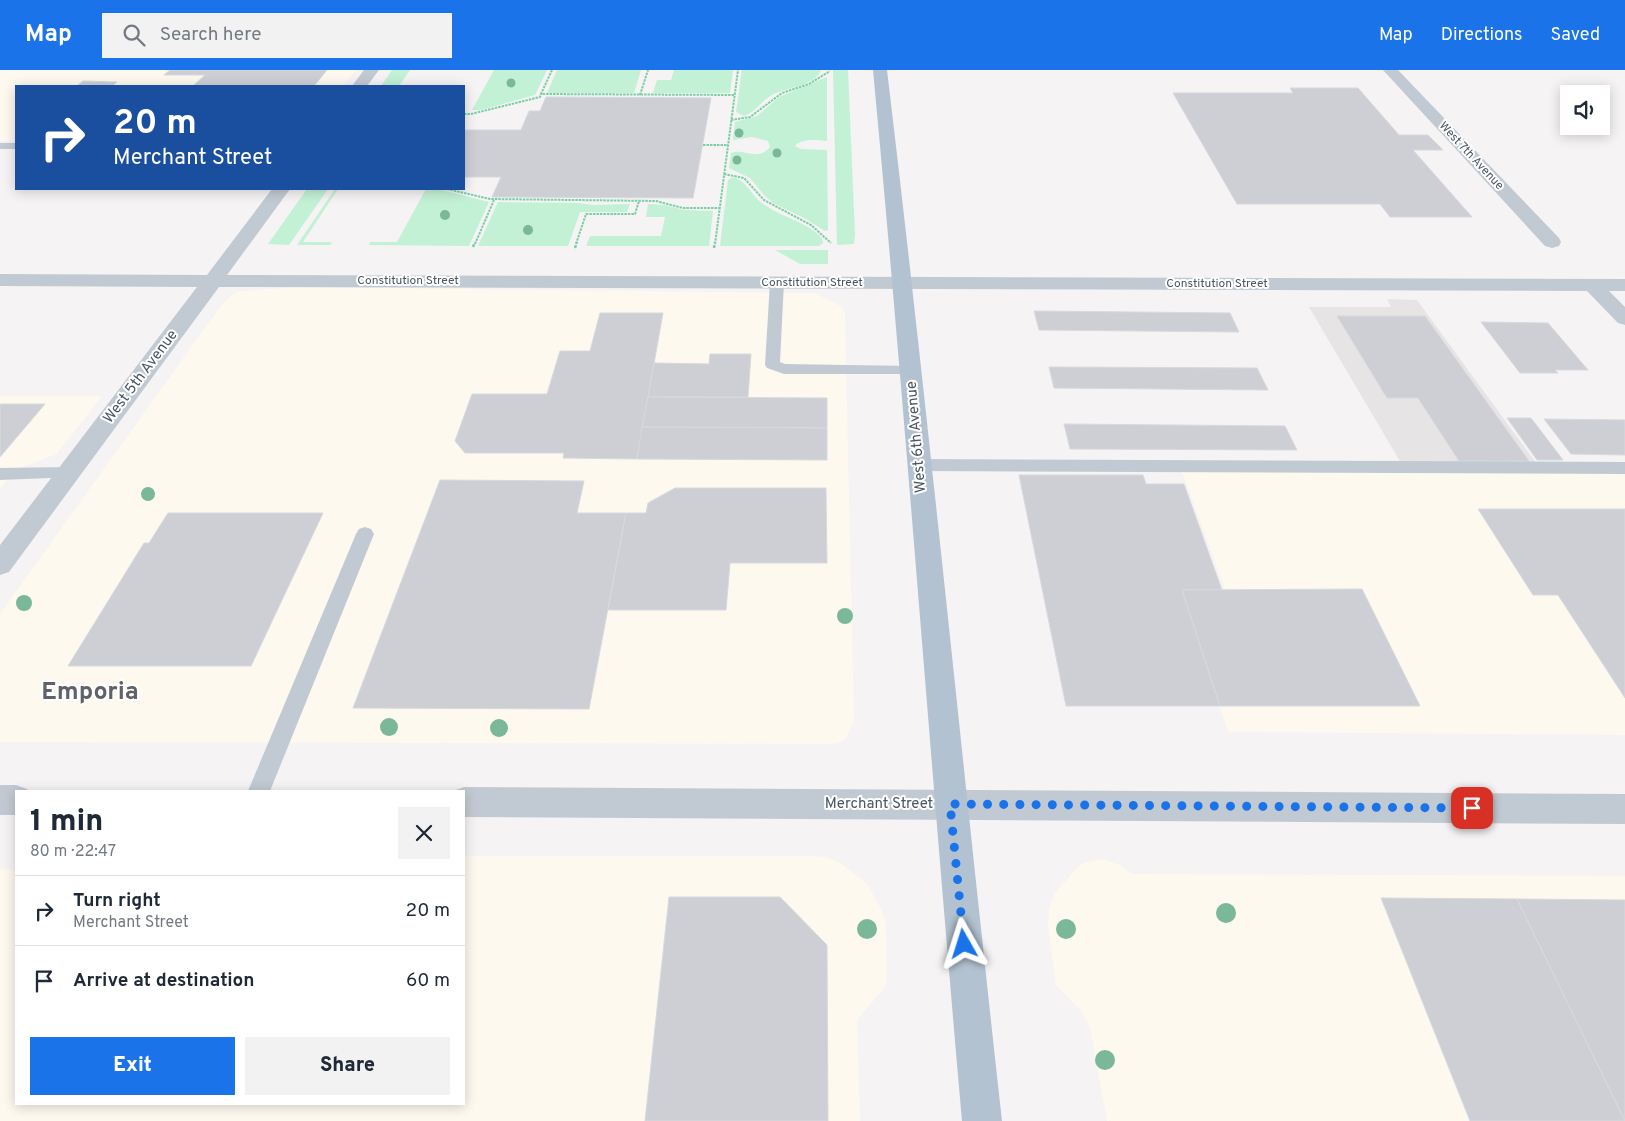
<!DOCTYPE html>
<html lang="en">
<head>
<meta charset="utf-8">
<style>
  body { margin:0; font-family:Overpass,sans-serif; background:#f2f2f3; color:#1f2937; height:100vh; display:flex; flex-direction:column; font-size:19px; white-space:nowrap }
  * { box-sizing:border-box; margin:0 }
  p { font-size:16px; color:#747a83 }
  .icon { flex:none; width:28px; height:28px; fill:none; stroke:currentColor; stroke-width:2; stroke-linecap:round; stroke-linejoin:round }
  .map { position:relative; flex:1; overflow:hidden }
  .sheet { position:absolute; left:15px; top:720px; width:450px; height:315px; display:flex; flex-direction:column; background:#fff; border-radius:0px; box-shadow:0 2px 12px #0003 }
  .sheet>* { flex:none }
  .top-card { position:absolute; left:15px; top:15px; width:450px; height:105px; border-radius:0px; box-shadow:0 2px 12px #0003; background:#1a4fa0; color:#fff; overflow:hidden }
  .tools { position:absolute; left:1560px; top:15px; display:grid; gap:10px }
  .tools a { display:grid; place-items:center; width:50px; height:50px; border-radius:0px; background:#fff; box-shadow:0 2px 12px #0003; font-size:25px }
  .pin { position:absolute; display:grid; place-items:center; width:42px; height:42px; color:#fff; margin:-21px; border-radius:10px; box-shadow:0 2px 8px #0006 }
  .me { position:absolute; width:55px; margin:-28px; rotate:354deg; stroke-linejoin:round; filter:drop-shadow(0 0 4px #0008) }
  .turn { display:flex; align-items:center; gap:18px; height:105px; padding:0 15px; font-size:22px }
  .turn .icon { width:65px; height:65px; stroke-width:2.5 }
  .turn b { display:block; font-size:35px; line-height:42px }
  .round { display:grid; place-items:center; flex:none; width:52px; height:52px; border-radius:0px; background:#f2f2f3 }
  .overview { display:flex; align-items:center; justify-content:space-between; height:85px; padding:0 15px }
  h1 { font-size:30px; font-weight:800; line-height:38px }
  .action { display:flex; gap:10px; margin-top:auto; padding:10px 15px }
  .action a { flex:1; height:58px; border-radius:0px; background:#1a73e8; color:#fff; font-size:20px; font-weight:800; line-height:58px; text-align:center }
  .action a+a { background:#f2f2f3; color:#1f2937 }
  ul { padding:0; list-style:none }
  li { display:flex; align-items:center; gap:15px; height:70px; padding:0 15px; border-top:1px solid #e0e1e3 }
  li div { flex:1 }
  li b { display:block; font-size:19px }
  li em { font-style:normal }
  header { display:flex; align-items:center; gap:30px; box-sizing:border-box; height:70px; padding:0 25px; background:#1a73e8; color:#fff }
  header strong { font-size:24px }
  nav { display:flex; gap:28px; margin-inline-start:auto; font-size:18px }
  .search { width:350px; height:45px; background:#f2f2f3; display:flex; align-items:center; gap:12px; box-sizing:border-box; padding:0 18px; border-radius:0px; color:#747a83; font-size:19px }
  .map>svg:first-child { display:block }
</style>
</head>
<body>
<header>
<strong>Map</strong>
<div class="search"><svg class="icon" aria-label="search" viewBox="0 0 24 24"><circle cx="10" cy="10" r="6"/><path d="M15 15l6 6"/></svg>Search here</div>
<nav><a>Map</a><a>Directions</a><a>Saved</a></nav>
</header>
<div class="map">
<svg width="1625" height="1051" viewBox="0 0 1625 1051">
  <rect width="100%" height="100%" fill="#f5f3f3"/>
  <g fill="#fdf9ef">
    <polygon points="0,0 356,0 343,16 16,16 16,71 0,71"/>
    <polygon points="298,217 814,223 839,235 845,243 854,650 847,667 841,672 831,674 0,672 0,544 222,234 235,223 240,221"/>
    <polygon points="0,326 102,326 57,384 17,399 0,419"/>
    <polygon points="1178,391 1625,393 1625,665 1228,662 1182,520 1225,519"/>
    <polygon points="464,786 815,786 829,788 841,793 868,815 881,839 886,854 887,906 885,917 857,950 860,1051 0,1051 0,799 16,800 16,1034 464,1034"/>
    <polygon points="1101,789 1120,795 1132,804 1625,806 1625,1051 1107,1051 1090,957 1081,941 1056,915 1048,855 1049,839 1054,825 1062,815 1081,794"/>
  </g>
  <polygon fill="#e6e4e5" points="1387,229 1417,230 1536,393 1401,393 1309,237 1391,237"/>
  <g fill="#c3f1d5">
    <polygon points="392,0 410,0 399,16 381,16"/>
    <polygon points="494,0 547,0 535,25 481,40 472,40"/>
    <polygon points="557,0 641,0 634,23 547,23"/>
    <polygon points="674,0 733,0 730,23 653,23 657,10 671,10"/>
    <path d="M742,0H821C814,17 787,17 772,25C761,31 756,42 744,46L736,42Z"/>
    <polygon points="833,0 848,0 855,165 854,174 837,175"/>
    <path d="M827,7V71C817,70 802,68 795,76L801,79L827,80L828,160L825,161L806,149L773,133L764,125L750,108L729,98L731,83C743,78 758,92 770,77L768,71L752,67L733,70L735,52L757,46L779,27Z"/>
    <path d="M733,107C747,111 751,125 762,133C780,147 806,151 822,168L823,173L819,176H720L728,110Z"/>
    <polygon points="307,119 328,119 289,175 268,174"/>
    <polygon points="335,119 338,119 303,172 332,172 330,175 297,175"/>
    <polygon points="426,119 438,119 489,132 469,176 369,175 370,172 397,172"/>
    <polygon points="498,132 577,133 593,135 630,134 627,142 580,142 568,176 478,176"/>
    <polygon points="648,134 665,135 684,140 713,141 709,176 586,176 590,166 661,166 665,147 646,147"/>
    <polygon points="775,180 828,180 828,194 800,194"/>
  </g>
  <g fill="#cdcfd5" stroke="#d7d9de">
    <polygon points="170,0 327,0 314,16 193,16 205,5 164,5"/>
    <polygon points="83,11 117,12 112,16 77,16"/>
    <polygon points="1290,18 1358,18 1399,65 1428,65 1443,80 1413,80 1472,147 1390,147 1380,134 1237,134 1173,23 1293,23"/>
    <polygon points="546,27 711,28 693,128 492,127 501,107 464,107 464,60 521,60 529,41 540,41"/>
    <polygon points="1034,241 1230,243 1239,262 1039,260"/>
    <polygon points="600,243 663,243 637,389 563,388 564,383 465,383 455,371 472,324 547,324 560,281 590,281"/>
    <polygon points="1337,246 1425,246 1529,391 1459,391 1418,328 1387,328"/>
    <polygon points="1481,252 1548,253 1588,300 1555,300 1558,303 1520,303"/>
    <polygon points="710,284 751,284 748,327 648,327 654,293 709,294"/>
    <polygon points="1049,297 1257,298 1268,320 1054,318"/>
    <polygon points="648,327 827,328 827,358 642,357"/>
    <polygon points="0,334 45,334 0,387"/>
    <polygon points="1507,348 1531,348 1563,390 1537,390"/>
    <polygon points="1544,349 1625,350 1625,385 1571,384"/>
    <polygon points="1064,354 1285,356 1297,380 1070,379"/>
    <polygon points="642,357 827,358 827,390 637,389"/>
    <polygon points="1019,405 1143,405 1146,414 1184,414 1222,520 1182,520 1220,636 1066,636"/>
    <polygon points="440,410 584,411 577,443 626,443 589,639 353,638"/>
    <polygon points="675,418 826,418 827,493 730,493 726,540 608,540 626,443 646,443 648,433"/>
    <polygon points="1478,439 1625,439 1625,628 1558,525 1533,525"/>
    <polygon points="168,443 323,443 251,596 68,596 144,473 149,473"/>
    <polygon points="1362,519 1420,636 1220,636 1182,520"/>
    <polygon points="669,827 780,827 827,875 828,1051 645,1051"/>
    <polygon points="1381,828 1517,829 1625,1051 1470,1051"/>
    <polygon points="1517,829 1625,830 1625,1051"/>
  </g>
  <g fill="none" stroke-linecap="round" stroke-linejoin="round">
    <g stroke="#7ad0a6" stroke-width="2" stroke-dasharray="2.5 1" stroke-linecap="butt">
      <polyline points="552,0 541,24 735,25"/>
      <polyline points="640,25 648,0"/>
      <polyline points="464,44 471,44 540,27 541,24"/>
      <polyline points="731,50 750,47 782,23 809,14 830,1"/>
      <polyline points="703,75 728,75"/>
      <polyline points="724,104 744,108 764,130 811,155 831,173"/>
      <polyline points="447,119 490,129 656,131 683,138 719,138"/>
      <polyline points="475,174 494,130"/>
      <polyline points="576,174 586,144 635,144 639,131"/>
      <polyline points="715,174 738,0"/>
    </g>
    <g stroke="#7ad0a6" stroke-width="2.5" stroke-dasharray="3 2" stroke-linecap="butt">
      <polyline points="473,177 475,172"/>
      <polyline points="575,178 577,172"/>
      <polyline points="714,178 715,172"/>
    </g>
    <g fill="#c1cad2" fill-rule="evenodd">
      <rect x="0" y="73" width="16" height="6"/>
      <polygon points="777,208 784,212 780,292 785,294 911,296 916,298 919,301 916,304 784,304 767,298 765,295 770,212"/>
      <polygon points="919,389 1625,392 1625,404 919,401 913,399 911,395 913,391"/>
      <polygon points="68,397 74,399 76,403 74,407 0,410 0,398"/>
      <polygon points="365,457 371,459 374,464 270,721 248,721 356,464 359,459"/>
    </g>
    <g fill="#c1cad2" fill-rule="evenodd">
      <polygon points="364,0 379,0 367,16 352,16"/>
      <polygon points="1383,0 1398,0 1559,168 1561,172 1559,176 1552,178 1545,176"/>
      <polygon points="272,119 290,119 227,205 1625,209 1625,221 1609,221 1625,237 1625,255 1618,253 1587,221 219,217 9,502 0,505 0,475 197,217 0,216 0,204 207,205"/>
    </g>
    <g fill="#c1cad2" fill-rule="evenodd">
      <polygon points="0,715 16,715 27,719 28,721 16,721 16,745 0,745"/>
      <polygon points="464,717 1625,724 1625,754 464,747 464,721 453,721"/>
    </g>
    <path fill="#b3c2d1" fill-rule="evenodd" d="M873,0H887C929,350 963,701 1002,1051H962C931,701 906,350 873,0Z"/>
  </g>
  <g fill="#7bb799">
    <circle cx="511" cy="13" r="4.5"/>
    <circle cx="739" cy="63" r="4.5"/>
    <circle cx="777" cy="83" r="4.5"/>
    <circle cx="737" cy="90" r="4.5"/>
    <circle cx="445" cy="145" r="5"/>
    <circle cx="528" cy="160" r="5"/>
    <circle cx="148" cy="424" r="7"/>
    <circle cx="24" cy="533" r="8"/>
    <circle cx="845" cy="546" r="8"/>
    <circle cx="389" cy="657" r="9"/>
    <circle cx="499" cy="658" r="9"/>
    <circle cx="1226" cy="843" r="10"/>
    <circle cx="867" cy="859" r="10"/>
    <circle cx="1066" cy="859" r="10"/>
    <circle cx="1105" cy="990" r="10"/>
  </g>
  <g fill="none" stroke-linecap="round" stroke-linejoin="round">
    <polyline stroke="#1a73e8" stroke-width="9" stroke-dasharray="0 16.2" points="964,874 950,734 1472,738"/>
  </g>
  <g text-anchor="middle" dominant-baseline="central" stroke-width="4" stroke-linejoin="round" paint-order="stroke">
    <g font-size="12" fill="#4a5661" stroke="#fff">
      <text transform="translate(1471 86) rotate(47)">West 7th Avenue</text>
      <text x="408" y="211">Constitution Street</text>
      <text x="812" y="213">Constitution Street</text>
      <text x="1217" y="214">Constitution Street</text>
    </g>
    <g font-size="15" fill="#4a5661" stroke="#fff">
      <text transform="translate(141 307) rotate(-53)">West 5th Avenue</text>
      <text transform="translate(917 367) rotate(-95)">West 6th Avenue</text>
      <text x="879" y="734">Merchant Street</text>
    </g>
    <g font-size="25" font-weight="bold" fill="#5f6368" stroke="#fff">
      <text x="90" y="623">Emporia</text>
    </g>
  </g>
</svg>
<div class="tools">
<a><svg class="icon" aria-label="sound" viewBox="0 0 24 24"><path d="M4 9h4l5-4v14l-5-4H4zM17 9q2 3 0 6"/></svg></a>
</div>
<div class="pin" style="left:1472px;top:738px;background:#d93025"><svg class="icon" aria-label="arrive" viewBox="0 0 24 24"><path d="M6 21V4h12l-3 4 3 4H6"/></svg></div>
<svg class="me" style="left:964px;top:874px" viewBox="-20 -20 40 40"><path d="M0-17L14 15 0 8-14 15z" fill="#1a73e8" stroke="#fff" stroke-width="4"/></svg>
<div class="top-card">
<div class="turn"><svg class="icon" aria-label="right" viewBox="0 0 24 24"><path d="M7 20v-9h11M14 6l5 5-5 5"/></svg><div><b>20 m</b>Merchant Street</div></div>
</div>
<section class="sheet">
<div class="overview"><div><h1>1 min</h1><p>80 m · 22:47</p></div><a class="round"><svg class="icon" aria-label="close" viewBox="0 0 24 24"><path d="M6 6l12 12M18 6L6 18"/></svg></a></div>
<ul>
<li><svg class="icon" aria-label="right" viewBox="0 0 24 24"><path d="M7 20v-9h11M14 6l5 5-5 5"/></svg><div><b>Turn right</b><p>Merchant Street</p></div><em>20 m</em></li>
<li><svg class="icon" aria-label="arrive" viewBox="0 0 24 24"><path d="M6 21V4h12l-3 4 3 4H6"/></svg><div><b>Arrive at destination</b></div><em>60 m</em></li>
</ul>
<div class="action"><a>Exit</a><a>Share</a></div>
</section>
</div>
</body>
</html>
